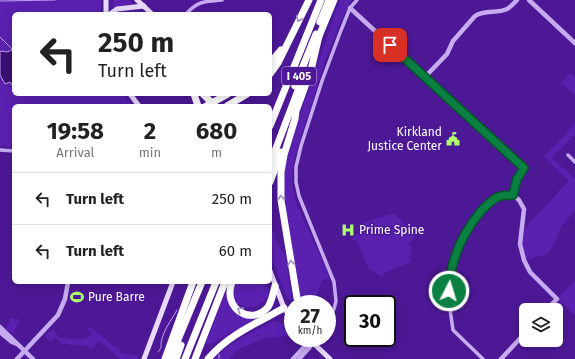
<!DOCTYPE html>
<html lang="en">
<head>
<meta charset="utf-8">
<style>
  body { margin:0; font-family:"Fira Sans",sans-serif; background:#f2f2f2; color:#222; height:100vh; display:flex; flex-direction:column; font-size:15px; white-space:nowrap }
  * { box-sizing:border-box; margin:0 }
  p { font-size:13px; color:#767676 }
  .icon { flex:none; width:22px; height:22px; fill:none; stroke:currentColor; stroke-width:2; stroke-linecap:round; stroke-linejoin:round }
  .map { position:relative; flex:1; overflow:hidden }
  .side { position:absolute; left:12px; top:104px; width:260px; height:180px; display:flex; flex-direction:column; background:#fff; border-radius:6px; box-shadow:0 2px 10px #0003 }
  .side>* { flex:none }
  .banner { position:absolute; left:12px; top:12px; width:260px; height:84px; border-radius:6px; box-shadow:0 2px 10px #0003; background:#fff; color:#222; overflow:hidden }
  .tools { position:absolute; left:519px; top:303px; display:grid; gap:8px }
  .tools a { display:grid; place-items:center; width:44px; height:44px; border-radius:6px; background:#fff; box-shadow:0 2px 10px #0003; font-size:20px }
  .speed { position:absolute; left:284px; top:295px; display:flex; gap:8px; font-size:20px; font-weight:700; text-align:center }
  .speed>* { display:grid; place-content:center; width:52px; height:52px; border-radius:50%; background:#fff; box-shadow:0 2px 10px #0003; line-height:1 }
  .speed small { font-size:10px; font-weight:400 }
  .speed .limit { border:2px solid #111; border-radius:6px; background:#fff; color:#111 }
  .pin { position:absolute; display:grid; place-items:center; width:34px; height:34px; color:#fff; margin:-17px; border-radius:8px; box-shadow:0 2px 6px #0006 }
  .me { position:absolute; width:44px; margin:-22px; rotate:5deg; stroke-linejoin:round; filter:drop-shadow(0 0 3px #0008) }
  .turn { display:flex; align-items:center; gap:14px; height:84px; padding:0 20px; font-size:18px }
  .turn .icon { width:52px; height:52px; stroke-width:2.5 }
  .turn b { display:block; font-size:28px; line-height:34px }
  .eta { display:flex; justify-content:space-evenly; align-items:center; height:68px; text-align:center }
  .eta b { font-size:24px; font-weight:700; line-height:28px }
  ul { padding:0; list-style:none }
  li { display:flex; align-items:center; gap:12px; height:52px; padding:0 20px; border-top:1px solid #e0e0e0 }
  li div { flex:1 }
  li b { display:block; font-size:15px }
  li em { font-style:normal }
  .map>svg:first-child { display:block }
</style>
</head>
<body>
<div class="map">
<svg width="575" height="359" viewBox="0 0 575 359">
  <rect width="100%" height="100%" fill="#4d1896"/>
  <g fill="#5a21b0">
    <polygon points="0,0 101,0 101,14 14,14 14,94 123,94 131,105 14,106 14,148 0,146"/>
    <polygon points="113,0 129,0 134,5 113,9"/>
    <polygon points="340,0 353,0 349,4 338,27 322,70 295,156 292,176 293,191 297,205 330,278 322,280 314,304 301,304 287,213 284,185 285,166 297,123"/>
    <polygon points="571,73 575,77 575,95 561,83"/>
    <polygon points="575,124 575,134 552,158 575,179 575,211 561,226 557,238 549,252 542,256 524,260 521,232 569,181 544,157"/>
    <polygon points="394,214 413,232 420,226 422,228 408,244 411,246 411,262 387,271 382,277 369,269 357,241 352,240 354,234 357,235 362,223 388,215"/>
    <polygon points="270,223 278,245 285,256 292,300 287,298 270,255"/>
    <polygon points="575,280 575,315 557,299"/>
    <path d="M234,282H264L270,294C260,307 250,311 235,303L233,292Z"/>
    <polygon points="225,293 230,306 234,311 258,317 217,341 205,345"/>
    <polygon points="10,318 19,320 14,334 5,329 9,323"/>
    <path d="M275,321L283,324L293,336V338H295L294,341L287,336L261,339L237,350L229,359H213C231,342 253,331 275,321Z"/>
    <path d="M89,326L114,346L119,348L120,353L138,356L137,359H120L99,341L91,349L87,346L63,344L55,337L51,342L45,336L52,329L58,337C70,339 82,342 92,335L88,329Z"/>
  </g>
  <polygon fill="#3a1074" stroke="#bf9ef3" points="12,50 14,50 14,84 12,85 10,82 5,84 0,75 0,52 1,51 7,52"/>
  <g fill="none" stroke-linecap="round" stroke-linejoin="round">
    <g stroke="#bf9ef3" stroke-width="1">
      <polyline points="0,1 55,0"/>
      <polyline points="0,37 12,49"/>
      <polyline points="112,94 115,95"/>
      <path d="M158,352L161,348C160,334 171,321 177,310"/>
      <polyline points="219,359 219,354"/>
    </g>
    <g stroke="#c7abf1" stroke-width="3.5">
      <path d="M186,14C199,0 204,2 222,0"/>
      <polyline points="0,150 14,151"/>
      <polyline points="568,155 575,162"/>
      <polyline points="450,272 449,302 453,330 483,359"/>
      <polyline points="327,323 334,309 336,301 334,282 299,196 296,182 296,167 301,146 322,81 340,33 350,8 357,0"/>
    </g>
    <g stroke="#c7abf1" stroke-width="4.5">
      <polyline points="529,0 575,43"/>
      <polyline points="350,8 524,168 517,179 513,195"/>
      <path d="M425,77L447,54L453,41L475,16C485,9 497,14 507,9C511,7 514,3 517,0"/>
      <polyline points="513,195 519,200 524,209 520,244 524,260 530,272 557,299 546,310"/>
      <path d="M450,272C453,262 456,250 461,240C468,227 484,203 498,197C503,195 508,195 513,195"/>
      <polyline points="0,327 33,359"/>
      <polyline points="0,332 12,342 17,344"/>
      <polyline points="17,359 58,315 65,299 68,282"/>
      <polyline points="293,359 306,345 313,342"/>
      <polyline points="299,359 309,348 313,342"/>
      <polyline points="501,359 526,332"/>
    </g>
    <g stroke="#e8d9fb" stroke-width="5">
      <polyline points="137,0 152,14"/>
      <polyline points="106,14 106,0"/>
      <polyline points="110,14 117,9 144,6"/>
      <polyline points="130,94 139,106"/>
      <polyline points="270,271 284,308 293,322"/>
      <polyline points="308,338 330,359"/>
      <polyline points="144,359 173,282"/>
    </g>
    <g stroke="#fff" stroke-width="7">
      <polyline points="320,22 329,0"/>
      <polyline points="317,41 334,0"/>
      <polyline points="270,63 281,50"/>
      <polyline points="270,74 278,63 309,0"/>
      <polyline points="295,86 316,34"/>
      <polyline points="194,94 198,106"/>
      <polyline points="203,94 214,105"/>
      <polyline points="206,106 228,94"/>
      <polyline points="227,106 247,94"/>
      <polyline points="270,126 321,0"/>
      <polyline points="270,164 302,80"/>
      <polyline points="270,182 281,152"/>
      <path d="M232,282C222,308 251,327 268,307C272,301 273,293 275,286"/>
      <polyline points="298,304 281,200 281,172 284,155 295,119 296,111 311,70 319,36"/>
      <polyline points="165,359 193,282"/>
      <polyline points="170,359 202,282"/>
      <polyline points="176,359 181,345"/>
      <polyline points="185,359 216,282"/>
      <polyline points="195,359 225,282"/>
      <path d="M208,359C228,335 257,323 284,308"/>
    </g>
  </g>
  <defs><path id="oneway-chevron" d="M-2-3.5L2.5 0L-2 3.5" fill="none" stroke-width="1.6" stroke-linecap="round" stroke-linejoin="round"/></defs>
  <g stroke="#a68cca">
    <use href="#oneway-chevron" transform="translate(299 19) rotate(115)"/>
    <use href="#oneway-chevron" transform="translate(281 198) rotate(-95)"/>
    <use href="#oneway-chevron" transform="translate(291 263) rotate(-99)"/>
    <use href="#oneway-chevron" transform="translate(240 310) rotate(-149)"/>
  </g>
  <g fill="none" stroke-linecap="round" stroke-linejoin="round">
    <g stroke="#07532c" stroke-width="10">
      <path id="route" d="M390,45L524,168L517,179L513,195C508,195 503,195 498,197C491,200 486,206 481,211C462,234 450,260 449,291"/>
    </g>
    <use href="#route" stroke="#0b8043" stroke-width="7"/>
  </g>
  <defs>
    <g id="civic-bare" transform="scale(1.08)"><path d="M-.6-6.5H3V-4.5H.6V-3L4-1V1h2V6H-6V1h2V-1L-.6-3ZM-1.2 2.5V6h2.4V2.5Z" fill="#abff6b" stroke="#4d1896" stroke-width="2.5" paint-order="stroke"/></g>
    <g id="hospital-bare" transform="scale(1.08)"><path d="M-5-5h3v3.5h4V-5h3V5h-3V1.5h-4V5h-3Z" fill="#abff6b" stroke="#4d1896" stroke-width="2.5" paint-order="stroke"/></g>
    <g id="stadium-bare" transform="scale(1.08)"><path d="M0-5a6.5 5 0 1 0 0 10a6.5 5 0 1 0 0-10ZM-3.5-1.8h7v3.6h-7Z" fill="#abff6b" stroke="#4d1896" stroke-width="2.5" paint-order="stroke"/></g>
  </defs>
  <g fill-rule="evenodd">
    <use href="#civic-bare" x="453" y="139"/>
    <use href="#hospital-bare" x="348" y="230"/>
    <use href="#stadium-bare" x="77" y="297"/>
  </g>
  <g text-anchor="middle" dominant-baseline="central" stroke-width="3" stroke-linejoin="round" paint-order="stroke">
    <rect fill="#4d1896" stroke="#cabae0" stroke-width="1" x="282" y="67" width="34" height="18" rx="3"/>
    <g font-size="11" font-weight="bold" fill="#fff">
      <text x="299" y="76">I 405</text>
    </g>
    <g font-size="12" fill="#fff" stroke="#4d1896" text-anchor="start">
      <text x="442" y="132" text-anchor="end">Kirkland<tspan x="442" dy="14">Justice Center</tspan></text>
      <text x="359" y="230">Prime Spine</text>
      <text x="88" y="297">Pure Barre</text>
    </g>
  </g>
</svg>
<div class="tools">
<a><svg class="icon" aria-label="layers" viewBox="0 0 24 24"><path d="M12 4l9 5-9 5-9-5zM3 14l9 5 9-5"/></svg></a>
</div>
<div class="speed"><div>27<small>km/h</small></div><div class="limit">30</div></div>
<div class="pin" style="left:390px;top:45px;background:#d93025"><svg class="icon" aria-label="arrive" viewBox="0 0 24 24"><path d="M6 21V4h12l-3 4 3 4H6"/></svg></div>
<svg class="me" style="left:449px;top:291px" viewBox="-20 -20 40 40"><circle r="17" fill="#0b8043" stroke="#fff" stroke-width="3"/><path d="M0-11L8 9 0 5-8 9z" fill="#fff"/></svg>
<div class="banner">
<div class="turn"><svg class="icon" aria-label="left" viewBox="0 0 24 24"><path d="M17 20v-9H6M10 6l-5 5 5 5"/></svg><div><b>250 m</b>Turn left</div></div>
</div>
<section class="side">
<div class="eta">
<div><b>19:58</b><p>Arrival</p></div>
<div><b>2</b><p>min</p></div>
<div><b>680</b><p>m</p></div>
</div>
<ul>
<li><svg class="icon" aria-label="left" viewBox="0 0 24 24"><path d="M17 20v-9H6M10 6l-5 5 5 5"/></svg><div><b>Turn left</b></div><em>250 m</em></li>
<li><svg class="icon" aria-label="left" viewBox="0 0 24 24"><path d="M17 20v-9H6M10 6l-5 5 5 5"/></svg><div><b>Turn left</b></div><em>60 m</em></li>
</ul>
</section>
</div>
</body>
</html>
